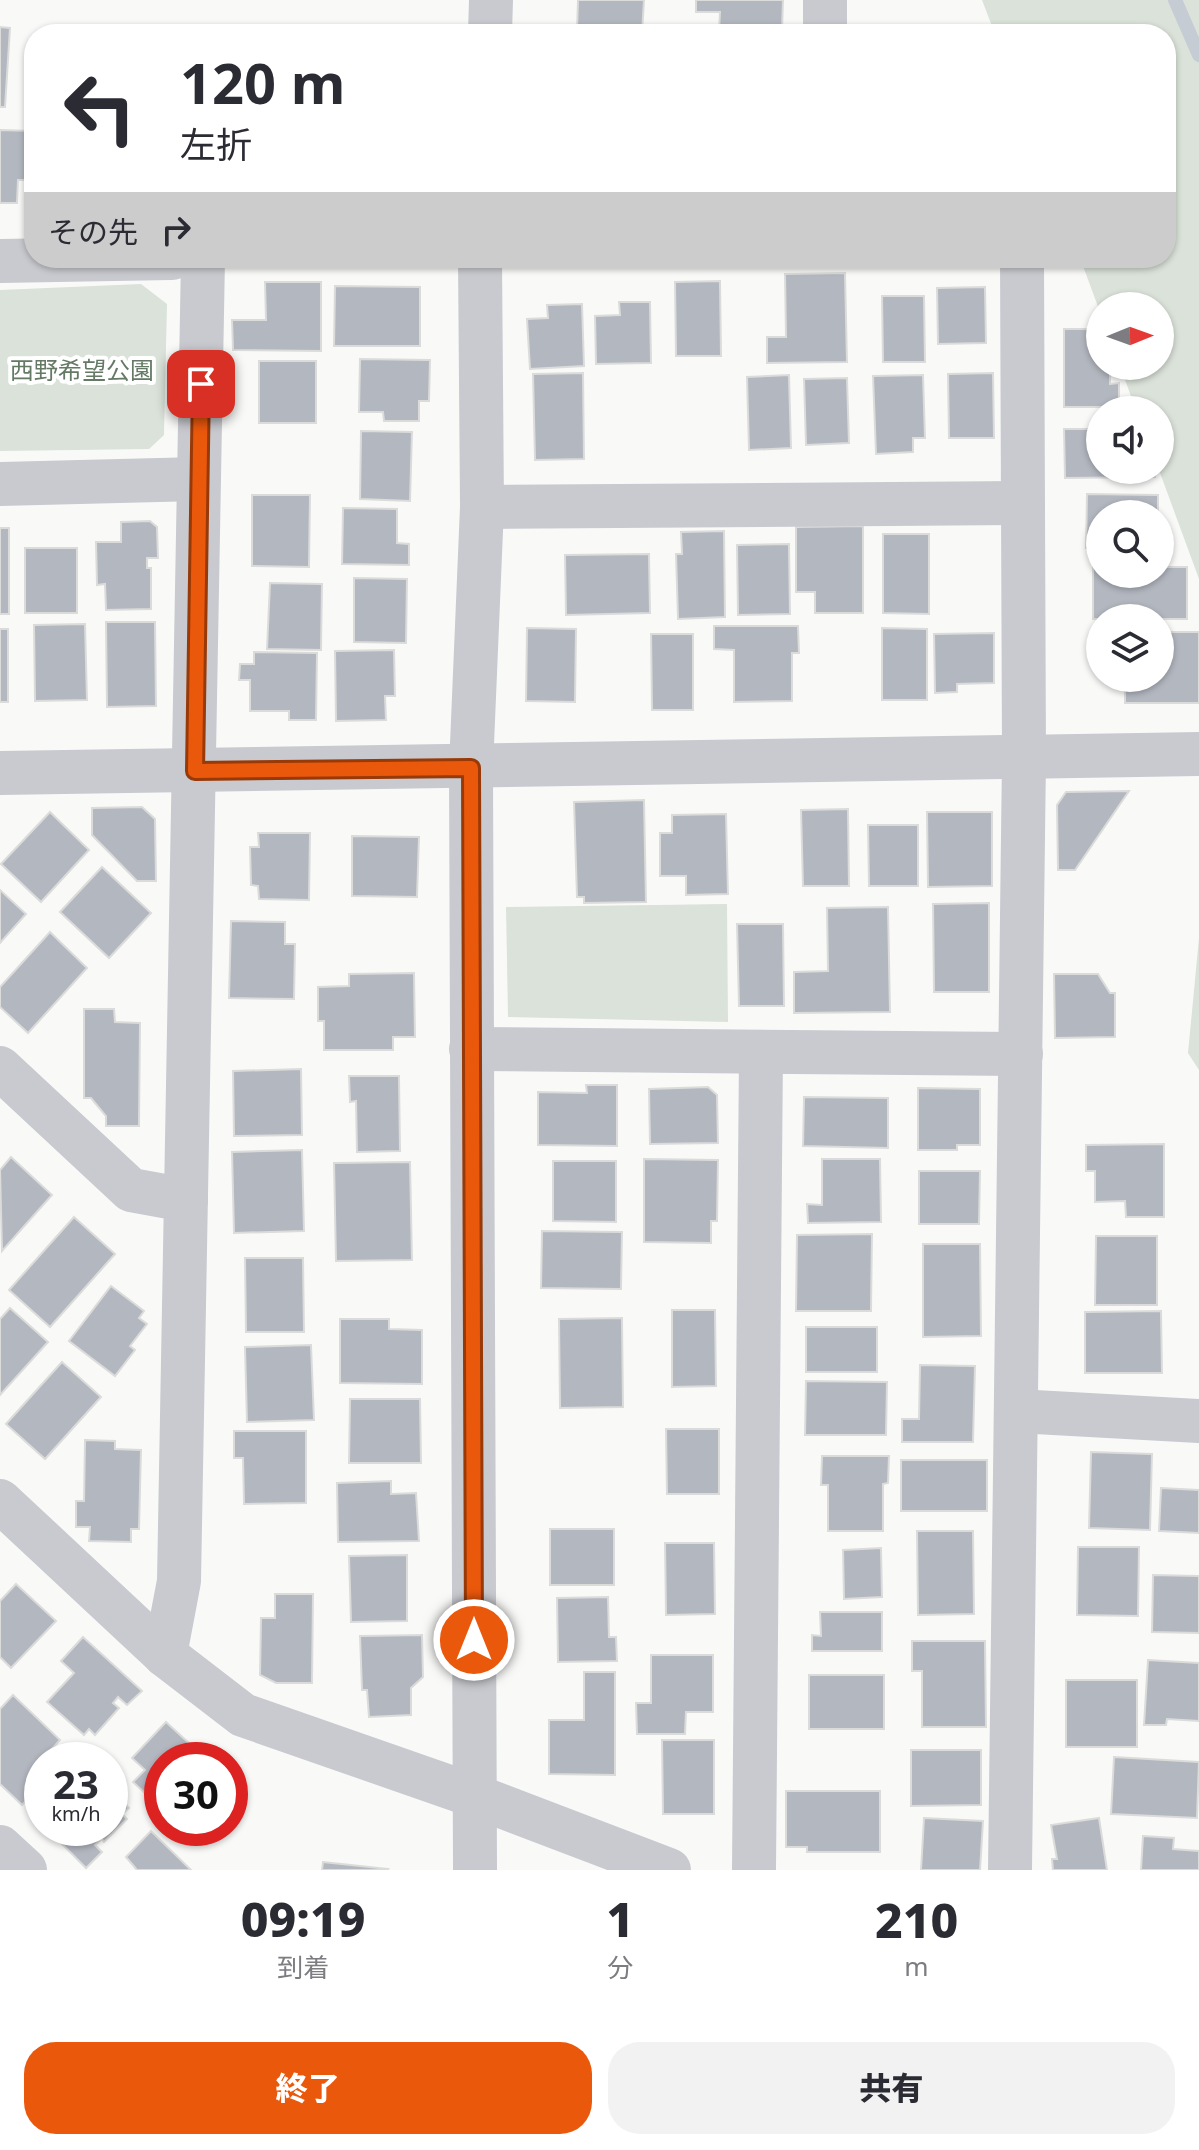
<!DOCTYPE html>
<html lang="ja">
<head>
<meta charset="utf-8">
<style>
  body { margin:0; font-family:"Noto Sans","Noto Sans JP",sans-serif; background:#f2f2f3; color:#2b2b33; height:100vh; display:flex; flex-direction:column; font-size:30px; white-space:nowrap }
  * { box-sizing:border-box; margin:0 }
  p { font-size:26px; color:#7c7c81 }
  .icon { flex:none; width:44px; height:44px; fill:none; stroke:currentColor; stroke-width:2; stroke-linecap:round; stroke-linejoin:round }
  .map { position:relative; height:1870px; overflow:hidden }
  .sheet { display:flex; flex-direction:column; background:#fff; flex:1 }
  .sheet>* { flex:none }
  .banner { position:absolute; left:24px; top:24px; width:1152px; height:244px; border-radius:32px; box-shadow:0 2px 6px #0004; background:#fff; color:#2b2b33; overflow:hidden }
  .needle { width:52px; rotate:89deg }
  .tools { position:absolute; left:1086px; top:292px; display:grid; gap:16px }
  .tools a { display:grid; place-items:center; width:88px; height:88px; border-radius:50%; background:#fff; box-shadow:0 2px 6px #0004; font-size:40px }
  .speed { position:absolute; left:24px; top:1742px; display:flex; gap:16px; font-size:40px; font-weight:700; text-align:center }
  .speed>* { display:grid; place-content:center; width:104px; height:104px; border-radius:50%; background:#fff; box-shadow:0 2px 6px #0004; line-height:1 }
  .speed small { font-size:20px; font-weight:400 }
  .speed .limit { border:12px solid #d22; background:#fff; color:#111 }
  .pin { position:absolute; display:grid; place-items:center; width:68px; height:68px; color:#fff; margin:-34px; border-radius:16px; box-shadow:0 4px 12px #0006 }
  .me { position:absolute; width:88px; margin:-44px; rotate:0deg; stroke-linejoin:round; filter:drop-shadow(0 0 6px #0008) }
  .turn { display:flex; align-items:center; gap:28px; height:168px; padding:0 24px; font-size:36px }
  .turn .icon { width:104px; height:104px; stroke-width:2.5 }
  .turn b { display:block; font-size:56px; line-height:68px }
  .then { display:flex; align-items:center; height:76px; padding:0 24px; background:#0003; gap:16px; font-size:30px }
  .eta { display:flex; justify-content:space-evenly; align-items:center; height:136px; text-align:center }
  .eta b { font-size:48px; font-weight:800; line-height:56px }
  .action { display:flex; gap:16px; margin-top:auto; padding:16px 24px }
  .action a { flex:1; height:92px; border-radius:32px; background:#ea580c; color:#fff; font-size:32px; font-weight:800; line-height:92px; text-align:center }
  .action a+a { background:#f2f2f3; color:#2b2b33 }
  .map>svg:first-child { display:block }
</style>
</head>
<body>
<div class="map">
<svg width="1199" height="1870" viewBox="0 0 1199 1870">
  <rect width="100%" height="100%" fill="#f9faf8"/>
  <g fill="#dae2d9">
    <polygon points="982,0 1199,0 1199,579 1159,470 1160,410 1136,410 1120,366 1160,366 1160,306 1100,306 1100,312 1080,258 1166,258 1166,34 995,34"/>
    <polygon points="141,284 167,304 164,435 149,449 0,451 0,290"/>
    <polygon points="727,904 728,1022 508,1017 506,907"/>
    <polygon points="1199,938 1199,1070 1188,1053"/>
  </g>
  <g fill="none" stroke-linecap="round" stroke-linejoin="round">
    <polyline stroke="#c6ccd3" stroke-width="14" points="1175,0 1199,55"/>
  </g>
  <g fill="#b3b7c0" stroke="#dbdcda" stroke-width="2">
    <polygon points="578,0 644,0 642,33 577,30"/>
    <polygon points="696,0 783,0 782,31 719,30 720,12 696,12"/>
    <polygon points="0,27 10,28 5,107 0,107"/>
    <polygon points="888,31 950,33 950,34 887,34"/>
    <polygon points="0,130 34,131 34,204 34,180 18,180 17,203 0,203"/>
    <polygon points="845,273 847,362 767,363 767,337 786,337 785,274"/>
    <polygon points="720,281 721,356 676,356 675,282"/>
    <polygon points="265,282 321,282 321,351 233,350 232,320 266,320"/>
    <polygon points="335,286 420,287 420,346 334,346"/>
    <polygon points="985,287 986,343 938,344 937,288"/>
    <polygon points="882,296 924,296 925,362 883,362"/>
    <polygon points="619,302 650,302 651,363 596,364 595,316 620,315"/>
    <polygon points="582,304 584,366 530,369 527,319 548,318 547,305"/>
    <polygon points="1064,329 1100,329 1100,366 1110,366 1110,384 1119,383 1119,407 1064,407"/>
    <polygon points="360,359 430,360 429,401 419,401 419,421 384,421 383,412 359,412"/>
    <rect x="259" y="361" width="57" height="62"/>
    <polygon points="583,373 584,459 535,460 533,374"/>
    <polygon points="993,373 994,438 949,438 948,374"/>
    <polygon points="789,375 791,448 749,450 747,377"/>
    <polygon points="923,375 925,438 913,438 913,452 876,454 873,376"/>
    <polygon points="847,378 849,443 806,445 804,379"/>
    <polygon points="1064,429 1100,429 1100,470 1153,470 1155,477 1065,478"/>
    <polygon points="361,431 412,432 410,501 360,499"/>
    <polygon points="1087,494 1158,495 1158,514 1100,514 1100,548 1086,548"/>
    <polygon points="252,495 310,495 309,567 252,566"/>
    <polygon points="343,508 397,509 397,543 409,544 409,565 342,564"/>
    <polygon points="150,521 157,527 158,558 147,558 147,568 151,568 151,609 106,610 105,584 97,585 96,542 121,542 121,522"/>
    <polygon points="863,526 863,613 815,613 815,592 796,592 796,527"/>
    <rect x="0" y="528" width="9" height="86"/>
    <polygon points="724,531 725,617 678,619 676,554 682,554 681,532"/>
    <polygon points="883,534 929,534 929,614 883,613"/>
    <polygon points="789,544 790,614 738,615 737,545"/>
    <rect x="25" y="548" width="52" height="65"/>
    <polygon points="649,554 650,613 566,615 565,555"/>
    <polygon points="1093,567 1100,567 1100,574 1160,574 1160,567 1187,567 1187,619 1093,619"/>
    <polygon points="354,578 407,579 406,643 354,642"/>
    <polygon points="270,583 322,584 321,650 267,649"/>
    <polygon points="106,622 155,622 156,706 107,707"/>
    <polygon points="85,624 87,700 35,701 34,625"/>
    <polygon points="714,626 798,626 799,653 792,653 792,701 734,702 734,650 714,649"/>
    <polygon points="527,628 576,629 575,702 526,701"/>
    <polygon points="882,628 927,629 927,700 882,700"/>
    <rect x="0" y="629" width="8" height="73"/>
    <polygon points="1160,632 1199,632 1199,703 1125,703 1125,678 1160,678"/>
    <polygon points="994,633 994,683 957,684 957,692 935,693 934,634"/>
    <polygon points="651,634 693,634 693,710 652,710"/>
    <polygon points="394,650 395,696 385,696 386,720 336,721 335,651"/>
    <polygon points="254,652 317,653 316,720 289,720 289,711 250,711 250,680 239,680 240,664 254,664"/>
    <polygon points="1129,791 1075,870 1058,870 1057,805 1066,792"/>
    <polygon points="644,800 646,902 584,903 584,897 577,897 574,802"/>
    <polygon points="142,807 155,819 156,881 137,881 92,835 92,808"/>
    <polygon points="848,809 849,886 803,886 801,810"/>
    <polygon points="50,812 89,850 41,902 1,864"/>
    <polygon points="927,812 992,812 992,886 928,887"/>
    <polygon points="726,814 728,894 686,895 686,876 660,876 660,833 672,833 672,815"/>
    <polygon points="868,825 918,825 918,886 869,886"/>
    <polygon points="258,833 310,833 309,900 259,899 258,886 251,885 250,847 259,847"/>
    <polygon points="352,836 419,837 417,897 352,896"/>
    <polygon points="102,867 151,913 109,958 60,912"/>
    <polygon points="0,890 26,914 0,943"/>
    <polygon points="989,903 989,992 934,992 933,904"/>
    <polygon points="888,907 890,1012 794,1013 794,972 828,971 827,908"/>
    <polygon points="231,921 285,922 285,944 295,944 294,999 229,998"/>
    <polygon points="737,924 783,924 784,1006 739,1006"/>
    <polygon points="50,932 87,968 28,1033 0,1007 0,987"/>
    <polygon points="414,973 415,1037 393,1037 393,1050 324,1050 324,1021 318,1021 318,987 349,986 349,974"/>
    <polygon points="1054,974 1098,974 1110,993 1115,993 1115,1037 1055,1038"/>
    <polygon points="84,1009 114,1009 115,1022 140,1023 139,1126 106,1126 106,1116 91,1098 84,1098"/>
    <polygon points="301,1069 302,1135 234,1136 233,1071"/>
    <polygon points="349,1076 399,1076 400,1151 357,1152 356,1101 350,1102"/>
    <polygon points="586,1085 617,1085 617,1146 538,1145 538,1092 587,1093"/>
    <polygon points="708,1087 717,1095 718,1143 650,1144 649,1089"/>
    <polygon points="918,1088 980,1089 980,1145 957,1145 957,1150 918,1150"/>
    <polygon points="804,1097 888,1098 888,1148 803,1146"/>
    <polygon points="1164,1144 1164,1217 1126,1217 1125,1201 1095,1202 1095,1171 1086,1171 1086,1145"/>
    <polygon points="302,1150 304,1231 234,1233 232,1152"/>
    <polygon points="11,1157 52,1195 2,1251 0,1170"/>
    <polygon points="644,1159 718,1160 717,1221 711,1221 711,1243 644,1242"/>
    <polygon points="822,1159 880,1159 881,1222 808,1223 807,1204 822,1205"/>
    <polygon points="553,1161 616,1161 616,1222 553,1221"/>
    <polygon points="410,1162 412,1260 336,1261 334,1163"/>
    <polygon points="919,1171 980,1171 979,1224 919,1224"/>
    <polygon points="74,1217 115,1254 50,1327 9,1290"/>
    <polygon points="542,1231 622,1232 621,1289 541,1288"/>
    <polygon points="872,1234 871,1311 796,1311 797,1235"/>
    <polygon points="1096,1236 1157,1236 1157,1305 1095,1305"/>
    <polygon points="923,1244 980,1244 981,1336 923,1337"/>
    <polygon points="245,1258 303,1258 304,1332 246,1332"/>
    <polygon points="111,1286 144,1311 139,1318 147,1324 130,1346 135,1350 115,1376 69,1341"/>
    <polygon points="10,1308 48,1342 0,1395 0,1319"/>
    <polygon points="672,1310 715,1310 716,1386 672,1387"/>
    <polygon points="1161,1311 1162,1373 1085,1373 1085,1312"/>
    <polygon points="622,1318 623,1407 560,1408 559,1319"/>
    <polygon points="340,1319 389,1319 389,1329 422,1330 422,1384 340,1383"/>
    <rect x="806" y="1327" width="71" height="45"/>
    <polygon points="311,1345 314,1420 247,1422 245,1347"/>
    <polygon points="62,1362 101,1397 45,1459 6,1424"/>
    <polygon points="920,1365 975,1366 973,1442 902,1442 902,1419 919,1419"/>
    <polygon points="806,1381 887,1382 886,1435 805,1435"/>
    <polygon points="350,1399 420,1399 421,1463 349,1463"/>
    <polygon points="666,1429 719,1429 719,1494 667,1494"/>
    <polygon points="234,1431 306,1431 306,1503 244,1504 243,1458 234,1458"/>
    <polygon points="85,1440 115,1441 115,1449 141,1450 139,1529 131,1529 131,1542 89,1541 90,1527 76,1527 76,1501 84,1501"/>
    <polygon points="1091,1452 1152,1454 1150,1530 1089,1528"/>
    <polygon points="822,1456 889,1456 888,1483 883,1484 883,1531 828,1531 828,1485 821,1485"/>
    <rect x="901" y="1460" width="86" height="51"/>
    <polygon points="391,1481 391,1494 416,1493 419,1541 338,1542 337,1483"/>
    <polygon points="1161,1488 1199,1490 1199,1533 1159,1531"/>
    <rect x="550" y="1529" width="64" height="56"/>
    <polygon points="917,1531 973,1531 974,1614 918,1615"/>
    <polygon points="665,1543 714,1543 715,1614 666,1615"/>
    <polygon points="1078,1547 1139,1547 1138,1616 1077,1615"/>
    <polygon points="881,1548 882,1597 844,1599 843,1550"/>
    <polygon points="407,1555 407,1621 351,1622 349,1556"/>
    <polygon points="1153,1575 1199,1576 1199,1633 1152,1632"/>
    <polygon points="16,1584 56,1621 11,1668 0,1657 0,1601"/>
    <polygon points="275,1594 313,1594 312,1683 276,1683 260,1675 261,1618 275,1618"/>
    <polygon points="608,1597 609,1637 616,1637 617,1661 558,1662 557,1598"/>
    <polygon points="820,1612 882,1612 882,1651 812,1651 812,1635 821,1636"/>
    <polygon points="422,1635 423,1677 411,1688 411,1715 369,1717 367,1690 362,1690 360,1636"/>
    <polygon points="83,1637 142,1691 127,1705 118,1697 113,1703 119,1708 95,1735 89,1729 84,1735 47,1702 74,1673 61,1661"/>
    <polygon points="912,1641 985,1641 986,1727 922,1727 922,1671 912,1671"/>
    <polygon points="651,1655 713,1655 713,1712 686,1712 685,1734 637,1734 636,1703 651,1703"/>
    <polygon points="1148,1660 1199,1663 1199,1721 1167,1719 1166,1725 1144,1725"/>
    <polygon points="584,1672 615,1672 615,1775 549,1774 549,1720 584,1720"/>
    <rect x="809" y="1675" width="75" height="54"/>
    <rect x="1066" y="1680" width="71" height="67"/>
    <polygon points="13,1695 60,1740 51,1750 59,1757 42,1760 42,1774 37,1779 31,1774 27,1779 37,1789 22,1805 0,1784 0,1709"/>
    <polygon points="166,1722 204,1757 162,1760 159,1806 133,1782 145,1770 132,1758"/>
    <polygon points="662,1740 714,1740 714,1814 663,1814"/>
    <polygon points="911,1750 981,1750 981,1805 911,1806"/>
    <polygon points="1114,1757 1199,1762 1197,1818 1111,1814"/>
    <polygon points="110,1789 129,1808 122,1814 127,1819 104,1842 102,1839 95,1845 102,1852 86,1868 59,1841 70,1830 68,1828 110,1828"/>
    <polygon points="786,1791 880,1791 880,1852 807,1852 807,1847 786,1847"/>
    <polygon points="924,1818 983,1821 980,1870 921,1870"/>
    <polygon points="1099,1818 1107,1870 1053,1870 1052,1859 1057,1859 1051,1825"/>
    <polygon points="151,1831 191,1870 137,1870 126,1857"/>
    <polygon points="1143,1836 1174,1838 1173,1849 1199,1851 1199,1870 1141,1870"/>
    <polygon points="323,1862 388,1869 387,1870 322,1870"/>
  </g>
  <g fill="none" stroke-linecap="round" stroke-linejoin="round">
    <g stroke="#c8cacf" stroke-width="44">
      <polyline points="825,0 825,34"/>
      <polyline points="490,34 491,0"/>
      <polyline points="0,261 172,258"/>
      <polyline points="0,484 199,479"/>
      <polyline points="482,507 1023,503"/>
      <polyline points="0,773 1199,754"/>
      <polyline points="471,1049 1021,1054"/>
      <polyline points="0,1068 131,1190 186,1200"/>
      <polyline points="1016,1411 1199,1421"/>
      <polyline points="0,1501 165,1655 243,1715 475,1796 669,1870"/>
      <polyline points="165,1655 179,1581 203,258"/>
      <polyline points="0,1847 25,1870"/>
      <polyline points="475,1870 471,768 482,507 480,258"/>
      <polyline points="754,1870 761,1052"/>
      <polyline points="1010,1870 1024,757 1022,258"/>
    </g>
  </g>
  <g fill="none" stroke-linecap="round" stroke-linejoin="round">
    <g stroke="#983908" stroke-width="20">
      <polyline id="route" points="201,384 195,771 471,768 474,1640"/>
    </g>
    <use href="#route" stroke="#ea580c" stroke-width="14"/>
  </g>
  <g text-anchor="middle" dominant-baseline="central" stroke-width="8" stroke-linejoin="round" paint-order="stroke">
    <g font-size="24" fill="#647a65" stroke="#fff">
      <text x="82" y="369">西野希望公園</text>
    </g>
  </g>
</svg>
<div class="tools">
<a><svg class="needle" viewBox="-14 -14 28 28"><path d="M0-13l5 13h-10z" fill="#e53935"/><path d="M0 13l5-13h-10z" fill="#7c7c81"/></svg></a>
<a><svg class="icon" aria-label="sound" viewBox="0 0 24 24"><path d="M4 9h4l5-4v14l-5-4H4zM17 9q2 3 0 6"/></svg></a>
<a><svg class="icon" aria-label="search" viewBox="0 0 24 24"><circle cx="10" cy="10" r="6"/><path d="M15 15l6 6"/></svg></a>
<a><svg class="icon" aria-label="layers" viewBox="0 0 24 24"><path d="M12 4l9 5-9 5-9-5zM3 14l9 5 9-5"/></svg></a>
</div>
<div class="speed"><div>23<small>km/h</small></div><div class="limit">30</div></div>
<div class="pin" style="left:201px;top:384px;background:#d93025"><svg class="icon" aria-label="arrive" viewBox="0 0 24 24"><path d="M6 21V4h12l-3 4 3 4H6"/></svg></div>
<svg class="me" style="left:474px;top:1640px" viewBox="-20 -20 40 40"><circle r="17" fill="#ea580c" stroke="#fff" stroke-width="3"/><path d="M0-11L8 9 0 5-8 9z" fill="#fff"/></svg>
<div class="banner">
<div class="turn"><svg class="icon" aria-label="left" viewBox="0 0 24 24"><path d="M17 20v-9H6M10 6l-5 5 5 5"/></svg><div><b>120 m</b>左折</div></div>
<div class="then">その先<svg class="icon" aria-label="right" viewBox="0 0 24 24"><path d="M7 20v-9h11M14 6l5 5-5 5"/></svg></div>
</div>
</div>
<section class="sheet">
<div class="eta">
<div><b>09:19</b><p>到着</p></div>
<div><b>1</b><p>分</p></div>
<div><b>210</b><p>m</p></div>
</div>
<div class="action"><a>終了</a><a>共有</a></div>
</section>
</body>
</html>
